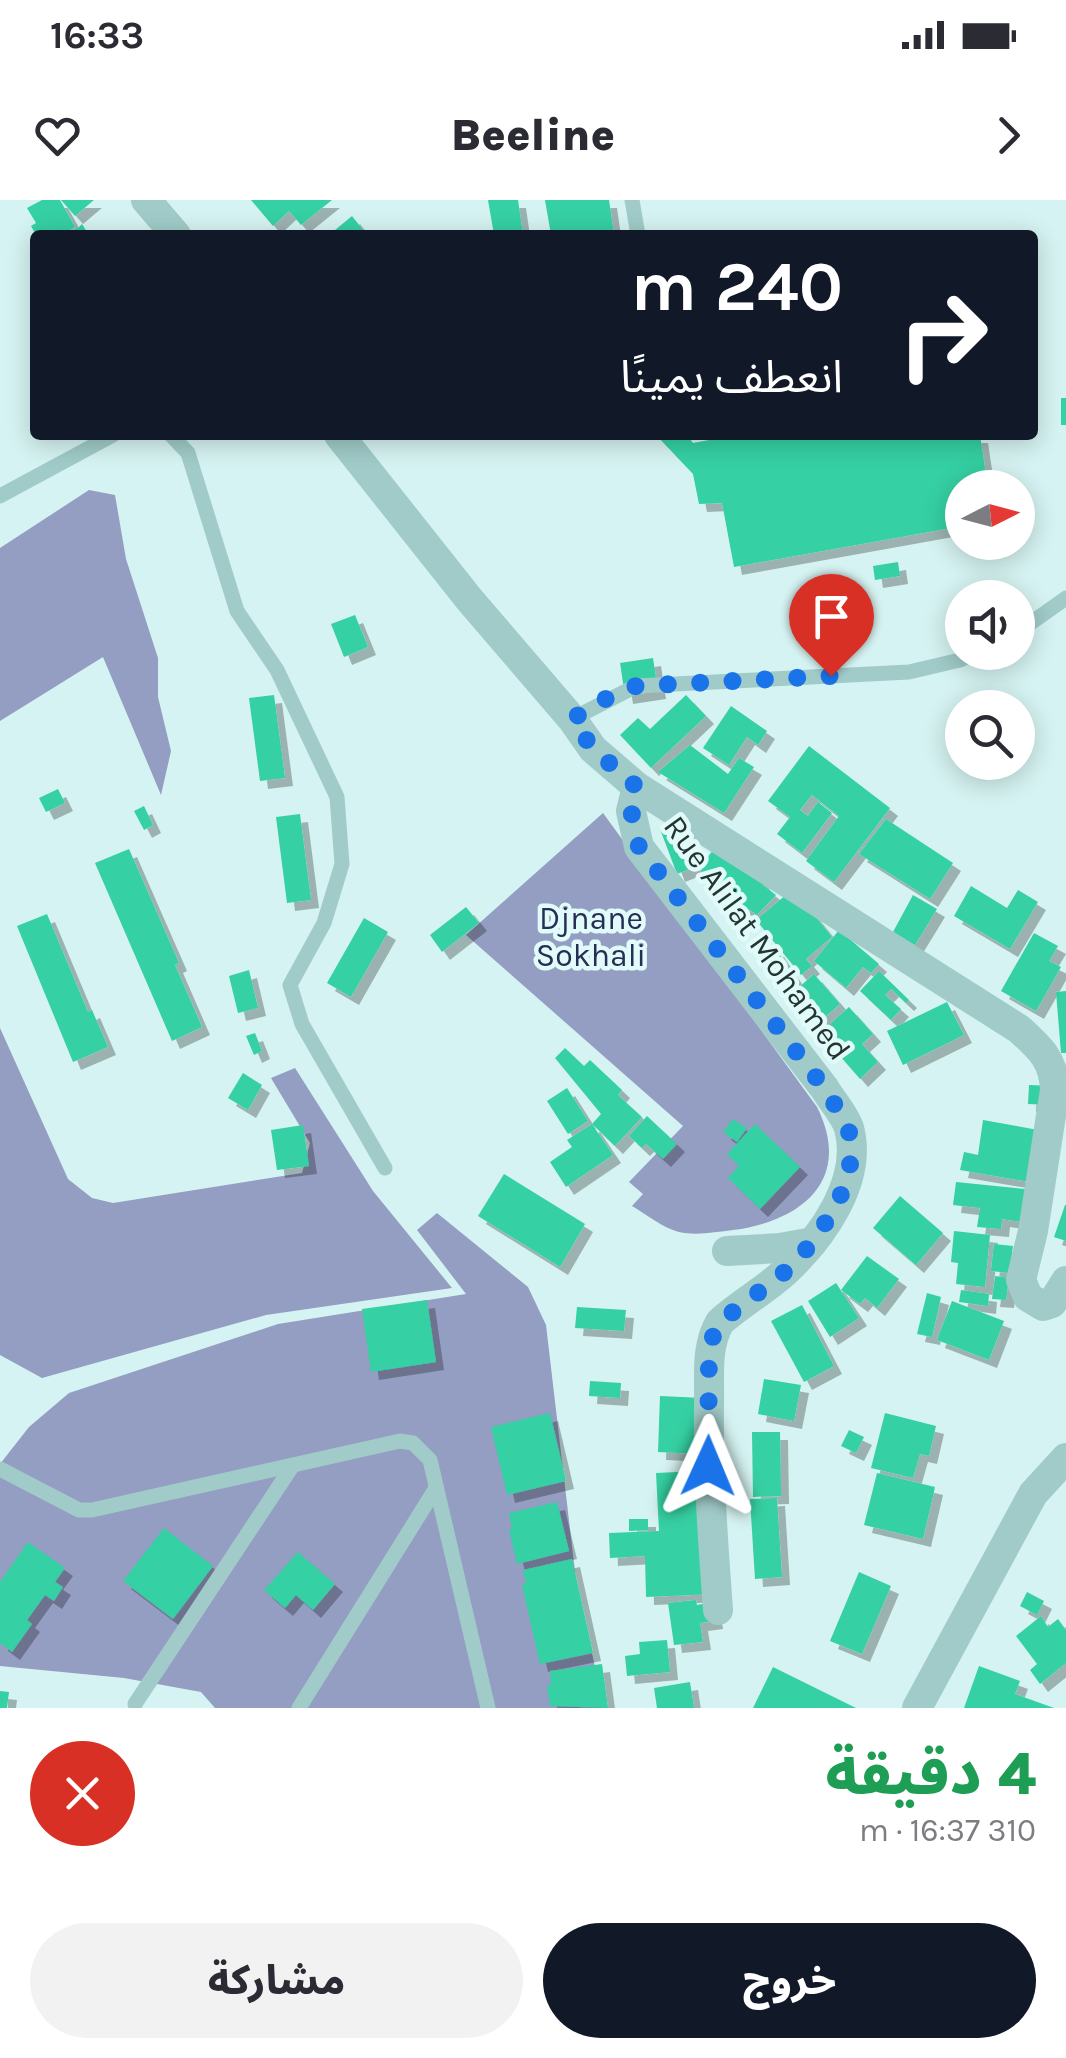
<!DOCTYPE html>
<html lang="ar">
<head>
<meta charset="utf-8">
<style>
  body { margin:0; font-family:Karla,"Noto Sans Arabic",sans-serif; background:#f2f2f3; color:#2b2b33; direction:rtl; height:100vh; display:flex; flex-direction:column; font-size:38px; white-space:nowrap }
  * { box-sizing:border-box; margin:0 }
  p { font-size:32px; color:#7c7c81 }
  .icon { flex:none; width:55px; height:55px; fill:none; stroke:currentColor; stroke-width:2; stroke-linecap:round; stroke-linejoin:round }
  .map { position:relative; height:1508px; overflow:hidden; direction:ltr }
  .details { display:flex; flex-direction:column; background:#fff; flex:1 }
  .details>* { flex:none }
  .banner { position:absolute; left:30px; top:30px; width:1008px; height:210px; border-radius:10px; box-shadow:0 5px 25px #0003; direction:rtl; background:#111827; color:#fff; overflow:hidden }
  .needle { width:65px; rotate:84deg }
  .fabs { position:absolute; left:945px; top:270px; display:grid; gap:20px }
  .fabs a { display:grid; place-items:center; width:90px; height:90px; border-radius:50%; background:#fff; box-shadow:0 5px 25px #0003; font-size:50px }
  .pin { position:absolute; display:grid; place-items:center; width:85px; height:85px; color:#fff; margin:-102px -42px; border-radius:50% 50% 50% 0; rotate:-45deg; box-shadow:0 0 10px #0007 }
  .pin .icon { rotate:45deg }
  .me { position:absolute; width:110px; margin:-55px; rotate:1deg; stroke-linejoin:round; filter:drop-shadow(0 0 8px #0008) }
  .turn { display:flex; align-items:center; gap:35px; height:210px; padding:0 30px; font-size:45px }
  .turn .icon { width:130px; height:130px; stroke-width:2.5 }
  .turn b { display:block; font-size:70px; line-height:85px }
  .round { display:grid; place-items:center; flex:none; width:105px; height:105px; border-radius:52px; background:#f2f2f3 }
  .overview { display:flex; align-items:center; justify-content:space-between; height:170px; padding:0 30px }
  h1 { font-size:60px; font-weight:800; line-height:75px; color:#1e9e55 }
  .primary-button { display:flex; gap:20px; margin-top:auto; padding:20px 30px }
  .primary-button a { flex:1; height:115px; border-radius:60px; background:#111827; color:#fff; font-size:40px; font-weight:800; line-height:115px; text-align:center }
  .primary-button a+a { background:#f2f2f3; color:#2b2b33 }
  .status { display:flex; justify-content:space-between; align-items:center; height:70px; padding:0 50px; background:#fff; direction:ltr }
  .status svg { height:28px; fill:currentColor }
  header { display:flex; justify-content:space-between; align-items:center; height:130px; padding:0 30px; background:#fff; font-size:45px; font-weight:800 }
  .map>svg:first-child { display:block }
</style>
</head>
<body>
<div class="status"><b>16:33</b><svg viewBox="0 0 49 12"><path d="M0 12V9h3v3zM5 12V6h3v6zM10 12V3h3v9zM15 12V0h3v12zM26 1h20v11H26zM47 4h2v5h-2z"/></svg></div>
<header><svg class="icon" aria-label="forward" viewBox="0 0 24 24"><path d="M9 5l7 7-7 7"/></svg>Beeline<svg class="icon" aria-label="heart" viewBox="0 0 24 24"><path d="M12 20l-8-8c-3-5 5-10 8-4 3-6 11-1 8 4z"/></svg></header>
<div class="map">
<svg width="1066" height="1508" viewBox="0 0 1066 1508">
  <defs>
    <filter id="shadow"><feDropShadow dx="8" dy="8" stdDeviation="0" flood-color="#0004"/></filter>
  </defs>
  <rect width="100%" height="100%" fill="#d5f3f2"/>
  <g fill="#949dc2">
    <polygon points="89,290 115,295 126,359 158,458 158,497 171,551 161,595 103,457 0,521 0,348"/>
    <path d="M603,613L817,907C853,979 803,1021 733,1030C716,1032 696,1036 679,1032C663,1028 646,1014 632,1006L643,994L629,982L683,926L466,735Z"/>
    <polygon points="0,828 68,979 92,998 113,1003 302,973 310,943 271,878 295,868 373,991 452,1088 266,1115 42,1178 0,1155"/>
    <polygon points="437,1013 528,1087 546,1125 576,1380 604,1508 215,1508 201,1492 124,1478 0,1466 0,1264 29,1227 69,1193 278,1124 466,1094 417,1030"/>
  </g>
  <g fill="#35d0a3" filter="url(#shadow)">
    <polygon points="42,0 60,0 75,27 62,35 36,35 31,26 36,23 27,8"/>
    <polygon points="61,0 94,0 75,16"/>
    <polygon points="251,0 332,0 301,25 289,11 273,26"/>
    <polygon points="488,0 518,0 523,35 494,35"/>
    <polygon points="545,0 609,0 614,35 551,35"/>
    <polygon points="352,16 367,35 329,35"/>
    <polygon points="82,24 89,35 65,35 79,27"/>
    <rect x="1061" y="198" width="5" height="27"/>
    <polygon points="656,235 687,235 693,243 736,235 980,235 988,288 962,288 962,326 734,367 722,303 699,304 693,274"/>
    <polygon points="898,362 900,376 875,380 873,366"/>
    <polygon points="355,415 368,447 344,457 331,424"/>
    <polygon points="653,458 658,491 625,496 620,463"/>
    <polygon points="274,495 285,578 260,581 249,498"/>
    <polygon points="686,495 706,516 651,568 620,535 638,518 650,529"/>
    <polygon points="731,506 767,531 758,545 747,537 729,565 703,548"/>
    <polygon points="690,545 728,574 739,558 754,567 724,613 658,572"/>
    <polygon points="809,546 890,608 834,682 806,661 839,616 812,595 800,610 808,616 818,602 832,613 802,653 777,634 790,617 768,601"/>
    <polygon points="58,589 65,603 46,612 39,598"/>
    <polygon points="144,606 153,625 144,630 134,611"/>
    <polygon points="300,614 311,700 287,703 276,617"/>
    <polygon points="886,619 953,663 930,699 859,654"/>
    <polygon points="683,620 695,649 706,659 718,644 760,677 763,685 776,695 757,715 750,710 730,718 718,687 704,677 700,665 677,674 660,629"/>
    <polygon points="129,649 179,763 175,765 202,827 172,841 95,663"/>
    <polygon points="971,686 1007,708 1018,690 1038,702 1010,749 954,716"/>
    <polygon points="793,689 832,737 806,759 812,766 801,775 756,720"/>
    <polygon points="913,695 937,709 915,745 893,732"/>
    <polygon points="466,707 479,723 442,752 430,735"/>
    <polygon points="47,714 88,812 92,810 108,847 73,862 17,726"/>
    <polygon points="364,718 388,732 351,797 327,783"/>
    <polygon points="839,730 879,764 871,773 863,767 846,788 814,761"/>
    <polygon points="1034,733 1058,746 1049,761 1061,767 1036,811 1001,791"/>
    <polygon points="776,749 796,779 784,788 763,758"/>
    <polygon points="249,770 258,808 238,813 229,776"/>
    <polygon points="879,771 909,800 906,803 891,789 885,795 901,809 891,820 860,791"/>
    <polygon points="814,774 840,804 815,826 789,796"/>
    <polygon points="1066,791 1066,853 1061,853 1056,792"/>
    <polygon points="947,802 964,835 903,865 887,831"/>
    <polygon points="849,807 873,834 862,844 878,862 860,879 820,833"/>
    <polygon points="255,833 262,851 254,855 246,836"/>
    <polygon points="565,848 584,866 590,860 622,890 618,895 642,917 615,946 592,924 601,914 555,858"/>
    <polygon points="243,873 262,885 248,910 228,898"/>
    <polygon points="1029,885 1053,886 1053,905 1028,904"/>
    <polygon points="567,888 588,921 568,934 547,901"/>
    <polygon points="647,916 677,944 663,959 646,944 642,948 629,936"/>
    <polygon points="733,919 747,928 737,942 723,932"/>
    <polygon points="983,920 1038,930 1036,983 960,970 964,952 978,955"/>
    <polygon points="592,924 613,955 566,987 550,962 572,947 567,940"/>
    <polygon points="755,924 800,967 760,1009 728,978 739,966 727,954"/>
    <polygon points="303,925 309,966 277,970 271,930"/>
    <polygon points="504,974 585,1024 560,1067 478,1016"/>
    <polygon points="956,982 1025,989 1021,1022 1002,1019 1001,1029 977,1027 980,1008 953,1005"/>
    <polygon points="900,996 943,1033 916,1065 873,1028"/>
    <polygon points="1065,1005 1066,1005 1066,1041 1054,1037"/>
    <polygon points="954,1031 990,1035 985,1087 956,1084 958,1063 951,1062"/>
    <polygon points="994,1044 1013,1046 1009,1073 991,1071"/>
    <polygon points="867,1056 899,1079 877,1108 865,1098 860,1104 841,1090"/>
    <polygon points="995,1076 1009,1078 1006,1100 992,1099"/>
    <polygon points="836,1083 859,1118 830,1137 808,1101"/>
    <polygon points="961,1090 989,1094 988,1106 959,1102"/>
    <polygon points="927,1093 941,1097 932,1137 917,1134"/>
    <polygon points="427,1100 436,1162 371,1172 362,1109"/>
    <polygon points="952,1101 1004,1121 989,1160 937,1140"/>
    <polygon points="802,1105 834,1166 804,1182 771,1121"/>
    <polygon points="577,1107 626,1110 624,1131 575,1128"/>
    <polygon points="764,1179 801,1185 794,1221 758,1214"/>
    <polygon points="590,1181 621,1183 620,1198 589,1196"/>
    <polygon points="660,1196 703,1198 701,1254 658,1252"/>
    <polygon points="550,1213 566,1281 507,1295 491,1227"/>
    <polygon points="885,1213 936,1226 929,1256 920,1254 913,1278 871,1268"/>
    <polygon points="849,1230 864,1237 856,1253 841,1246"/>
    <polygon points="752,1232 780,1232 781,1296 753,1297"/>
    <polygon points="698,1271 713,1394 646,1397 645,1356 610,1358 609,1333 659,1331 656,1273"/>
    <polygon points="877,1273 935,1287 923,1339 864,1325"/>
    <polygon points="777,1298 782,1377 755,1379 750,1299"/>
    <polygon points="557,1302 569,1351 517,1364 509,1330 512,1329 509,1313"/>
    <polygon points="629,1319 648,1319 648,1330 629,1331"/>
    <polygon points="164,1328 213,1366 173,1419 123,1381"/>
    <polygon points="28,1342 65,1368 55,1382 63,1387 54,1401 45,1395 27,1420 32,1424 12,1452 0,1443 0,1382"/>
    <polygon points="298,1352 335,1384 313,1410 296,1395 285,1408 264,1390"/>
    <polygon points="572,1359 593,1453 540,1464 522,1385 526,1384 523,1370"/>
    <polygon points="859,1372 891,1386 862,1454 830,1441"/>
    <polygon points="1027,1392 1044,1401 1037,1415 1020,1406"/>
    <polygon points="696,1400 697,1405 712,1402 715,1421 700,1423 703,1442 674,1445 668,1403"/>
    <polygon points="1041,1416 1048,1427 1058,1419 1066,1430 1066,1463 1040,1484 1030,1470 1037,1464 1016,1436"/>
    <polygon points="667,1440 670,1472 627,1476 625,1456 640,1454 639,1442"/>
    <polygon points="602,1464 608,1508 550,1506 547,1486 551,1485 550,1471"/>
    <polygon points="979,1466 1020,1481 1015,1494 1054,1508 964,1508"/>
    <polygon points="773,1467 856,1508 753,1508"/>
    <polygon points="690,1482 694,1508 657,1508 654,1488"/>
    <polygon points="0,1491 9,1492 7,1508 0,1508"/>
  </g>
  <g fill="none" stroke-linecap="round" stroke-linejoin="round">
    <g stroke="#a0cbc8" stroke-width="15">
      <polyline points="632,0 638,35"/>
      <polyline points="171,235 188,253 237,411 277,470 337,597 342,664 324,723 290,785 302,824 385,968"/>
      <polyline points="0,296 113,235"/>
      <polyline points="1018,432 1066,398"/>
      <polyline points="572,519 636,486 909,472 960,460 976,452"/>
      <polyline points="0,1269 79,1310 92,1310 400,1241 413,1243 430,1260 488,1508"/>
      <polyline points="135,1504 293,1265"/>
      <polyline points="299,1508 436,1288"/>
    </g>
    <g stroke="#a0cbc8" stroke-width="30">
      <polyline points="146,0 176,35"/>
      <path d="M339,235L469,399L572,519L593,549L637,587L1019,829C1040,848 1054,860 1055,890L1033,1031L1021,1080L1028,1097L1043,1106L1052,1103L1066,1081"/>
      <path d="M637,587L631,611L639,647L825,889C832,901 845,915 849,928C863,980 823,1036 787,1070C767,1089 741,1103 720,1122C705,1148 710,1177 709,1206C708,1274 713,1342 718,1410"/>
      <polyline points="727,1051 780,1048 813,1042"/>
      <polyline points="917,1508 1033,1294 1066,1258"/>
    </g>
  </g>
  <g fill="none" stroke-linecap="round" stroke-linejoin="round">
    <polyline stroke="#1a73e8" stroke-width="18" stroke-dasharray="0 32.4" points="708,1266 709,1154 714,1132 720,1122 786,1071 813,1042 833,1011 848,980 852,949 848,926 825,889 639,647 631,610 637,587 593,549 572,519 603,500 636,486 831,476"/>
  </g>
  <g text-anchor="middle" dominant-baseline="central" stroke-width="9" stroke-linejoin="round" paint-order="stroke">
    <g font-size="32" fill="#262e54" stroke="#e1fafa">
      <text x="591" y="718">Djnane<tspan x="591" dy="37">Sokhali</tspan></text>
    </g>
    <g font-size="32" fill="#243431" stroke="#e1fafa">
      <text transform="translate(757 738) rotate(54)">Rue Alilat Mohamed</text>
    </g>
  </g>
</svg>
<div class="fabs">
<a><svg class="needle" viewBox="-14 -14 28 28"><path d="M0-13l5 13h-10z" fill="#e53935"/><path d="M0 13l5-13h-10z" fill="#7c7c81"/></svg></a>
<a><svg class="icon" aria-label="sound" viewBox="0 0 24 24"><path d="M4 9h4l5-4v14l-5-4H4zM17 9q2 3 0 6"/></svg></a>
<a><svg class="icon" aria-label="search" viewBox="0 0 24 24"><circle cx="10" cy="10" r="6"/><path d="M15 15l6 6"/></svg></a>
</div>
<div class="pin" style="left:831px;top:476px;background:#d93025"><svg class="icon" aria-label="arrive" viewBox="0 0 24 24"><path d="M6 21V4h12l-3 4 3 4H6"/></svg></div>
<svg class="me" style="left:708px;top:1266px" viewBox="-20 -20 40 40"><path d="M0-17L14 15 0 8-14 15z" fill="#1a73e8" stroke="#fff" stroke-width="4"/></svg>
<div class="banner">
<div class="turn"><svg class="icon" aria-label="right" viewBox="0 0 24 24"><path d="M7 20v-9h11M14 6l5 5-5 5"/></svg><div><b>240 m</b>انعطف يمينًا</div></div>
</div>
</div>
<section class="details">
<div class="overview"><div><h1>4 دقيقة</h1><p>310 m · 16:37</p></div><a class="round" style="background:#d93025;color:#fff"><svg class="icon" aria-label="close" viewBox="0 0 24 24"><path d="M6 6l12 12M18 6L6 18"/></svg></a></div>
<div class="primary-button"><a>خروج</a><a>مشاركة</a></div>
</section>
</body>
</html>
